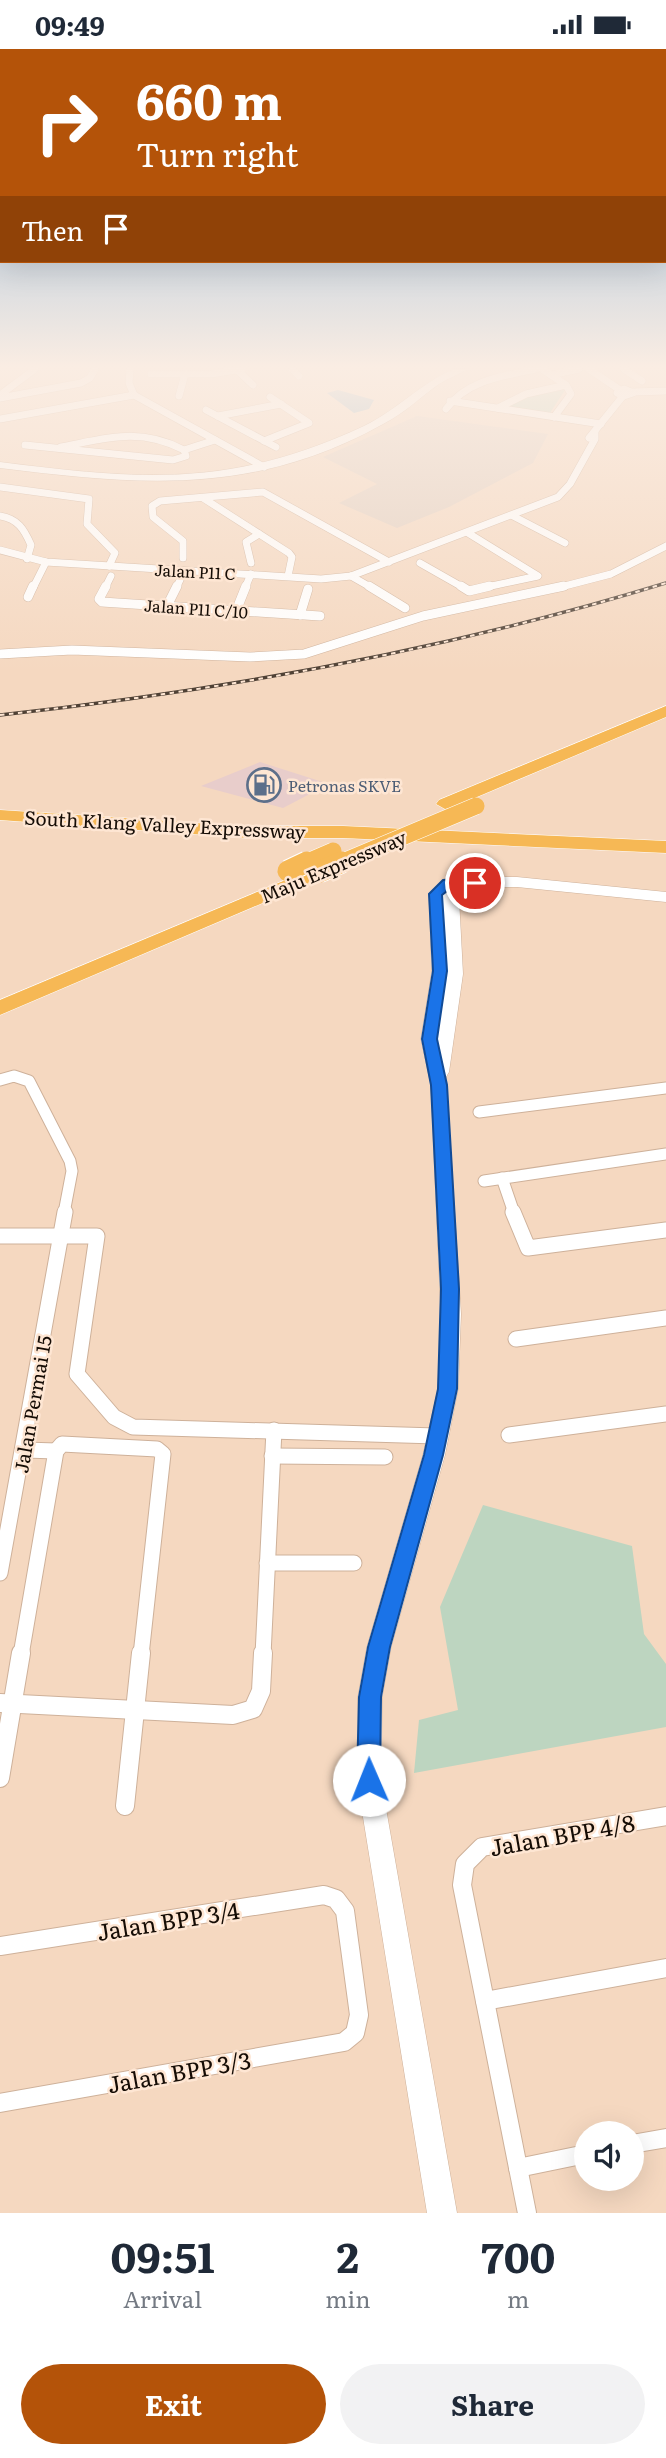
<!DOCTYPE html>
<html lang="en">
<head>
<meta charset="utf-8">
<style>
  body { margin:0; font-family:Literata,serif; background:#f2f2f3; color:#1f2937; height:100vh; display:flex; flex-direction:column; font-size:26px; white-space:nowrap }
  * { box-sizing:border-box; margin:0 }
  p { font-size:23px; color:#747a83 }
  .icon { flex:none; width:38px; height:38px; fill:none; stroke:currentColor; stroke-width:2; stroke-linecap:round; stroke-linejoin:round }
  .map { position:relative; height:2164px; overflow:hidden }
  .panel { display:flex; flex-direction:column; background:#fff; flex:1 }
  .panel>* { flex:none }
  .top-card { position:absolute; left:0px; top:0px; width:667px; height:214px; box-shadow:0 7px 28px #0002; background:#b45309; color:#fff; overflow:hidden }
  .controls { position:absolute; left:574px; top:2072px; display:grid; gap:14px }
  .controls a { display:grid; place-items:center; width:70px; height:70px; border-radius:50%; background:#fff; box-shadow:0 7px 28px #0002; font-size:35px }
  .pin { position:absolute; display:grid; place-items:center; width:60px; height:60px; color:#fff; margin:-30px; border:4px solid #fff; border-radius:50%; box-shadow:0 2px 7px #0007 }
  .me { position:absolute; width:77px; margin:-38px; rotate:359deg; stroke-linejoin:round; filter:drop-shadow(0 0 5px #0008) }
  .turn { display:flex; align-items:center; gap:24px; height:147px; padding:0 21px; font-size:32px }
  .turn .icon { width:91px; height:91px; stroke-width:2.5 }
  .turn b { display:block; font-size:49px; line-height:60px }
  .then { display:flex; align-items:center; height:66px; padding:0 21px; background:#0003; gap:14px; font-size:26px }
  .eta { display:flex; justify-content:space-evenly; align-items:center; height:119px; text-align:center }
  .eta b { font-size:42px; font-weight:700; line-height:49px }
  .cta { display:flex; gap:14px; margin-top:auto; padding:14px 21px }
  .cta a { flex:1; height:80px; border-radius:42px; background:#b45309; color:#fff; font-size:28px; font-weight:700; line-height:80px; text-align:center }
  .cta a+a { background:#f2f2f3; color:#1f2937 }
  .status { display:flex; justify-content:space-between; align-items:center; height:49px; padding:0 35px; background:#fff; direction:ltr }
  .status svg { height:19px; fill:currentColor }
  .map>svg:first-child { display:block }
</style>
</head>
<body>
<div class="status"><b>09:49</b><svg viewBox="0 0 49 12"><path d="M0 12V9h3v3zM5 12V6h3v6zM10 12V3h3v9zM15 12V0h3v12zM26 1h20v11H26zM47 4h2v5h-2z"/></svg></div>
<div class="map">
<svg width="666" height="2164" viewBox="0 0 666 2164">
  <rect width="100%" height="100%" fill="#f5d8c0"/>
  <polygon fill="#e8cdcb" points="260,713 329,735 283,759 201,737"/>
  <polygon fill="#e3d0c1" points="417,367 548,385 533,414 449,458 397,479 339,454 377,435 323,408"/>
  <g fill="#bdd5c0">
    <polygon points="561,339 565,341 550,364 505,357 528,346"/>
    <polygon points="483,1456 632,1497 644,1585 666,1615 666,1678 414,1724 419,1671 458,1661 440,1558"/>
  </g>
  <polygon fill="#95b5c7" points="338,341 374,351 369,360 354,364 327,344"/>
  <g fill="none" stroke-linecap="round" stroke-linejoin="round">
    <g stroke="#ceb19a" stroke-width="8">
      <g id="street-far4">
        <polyline points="130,320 129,334 134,346 264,418"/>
        <polyline points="292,320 299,327"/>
        <polyline points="542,320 566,336 571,345 554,368"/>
        <polyline points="589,320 620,341"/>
        <polyline points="624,320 642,332"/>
        <polyline points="237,321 253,336"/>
        <polyline points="151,325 211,325 242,320"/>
        <polyline points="551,326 579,320"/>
        <polygon points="624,340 633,344 624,347 617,344"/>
        <polyline points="633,343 666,342"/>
        <polyline points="0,346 35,320"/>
        <polyline points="179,347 185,325"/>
        <polyline points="0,349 81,334 90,329 95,320"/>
        <polyline points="450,352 601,375"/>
        <polyline points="498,359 526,345 566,336"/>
        <path d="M446,360C467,331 503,327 536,320"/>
        <polyline points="206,361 276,398"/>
        <polyline points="218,367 281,355"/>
        <polyline points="0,370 134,346"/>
        <polyline points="589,389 623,347"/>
        <polyline points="264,392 309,374 270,348"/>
        <polyline points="25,396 173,411 186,407 184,401 215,391"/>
        <path d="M61,398C108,389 139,378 184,401"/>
        <polyline points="0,438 89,450 87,475 115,504 109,517"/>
        <polyline points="203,449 289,504 292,508 288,527"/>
        <path d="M0,467C18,470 24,480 31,496L27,510"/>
        <polyline points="513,467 565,494"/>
        <polyline points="468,484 538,527 482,539"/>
        <polyline points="0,501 46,513 321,530 351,527 558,448 570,435 595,390 595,383"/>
        <polyline points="183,509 183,492 153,468 152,457 160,452 263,443 389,513"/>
        <polyline points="251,514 246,493 259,485"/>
        <polyline points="420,514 464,539"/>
        <polyline points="351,527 372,539"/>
        <polyline points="33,539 46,513"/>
        <polyline points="105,539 111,527"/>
        <polyline points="176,539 180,531"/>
        <polyline points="245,539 251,525"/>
        <polyline points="557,539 611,525 666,497"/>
      </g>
    </g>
    <g stroke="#ceb19a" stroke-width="10">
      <g id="street-far3">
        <polyline points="106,537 99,550 102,553 320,567"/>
        <polyline points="369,537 405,559"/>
        <polyline points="461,537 469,542 490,537"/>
        <polyline points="28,548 33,537"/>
        <polyline points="167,557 177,537"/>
        <polyline points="236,562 246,537"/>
        <polyline points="300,566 308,540"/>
        <polyline points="0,605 72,601 250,608 304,605 423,567 564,537"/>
      </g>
    </g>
    <g stroke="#ceb19a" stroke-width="13">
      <g id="street-far2">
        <polyline points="0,1031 14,1027 29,1032 70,1112 72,1122 64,1164"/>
        <polyline points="479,1063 666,1039"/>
        <polyline points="502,1129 514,1164"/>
        <polyline points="484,1132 666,1105"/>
      </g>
    </g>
    <g stroke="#ceb19a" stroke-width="17">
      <g id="street-far1">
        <polyline points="513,1163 528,1199 666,1181"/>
        <polyline points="0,1187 97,1187 77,1325 114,1368 133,1378 436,1387"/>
        <polyline points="516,1290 666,1269"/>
        <polyline points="509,1386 666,1365"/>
        <polyline points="56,1402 62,1395 157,1400 163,1405 141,1606"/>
        <polyline points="272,1407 385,1408"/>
        <polyline points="267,1514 354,1514"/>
        <polyline points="0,1524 65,1163"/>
        <polyline points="21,1606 56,1402 25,1401"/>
        <polyline points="263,1606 274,1381"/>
      </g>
    </g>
    <g stroke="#ceb19a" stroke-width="20">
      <g id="street">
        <polyline points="0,1654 233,1666 253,1660 261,1642 263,1604"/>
        <polyline points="0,1729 21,1604"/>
        <polyline points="125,1757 141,1604"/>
        <polyline points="0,1897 324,1846 336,1850 345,1862 359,1966 355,1984 344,1993 0,2054"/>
        <polyline points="485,1952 666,1919"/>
        <polyline points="632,2095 666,2089"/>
        <polyline points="518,2119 586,2105"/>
        <polyline points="527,2164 462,1836 465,1815 482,1798 666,1767"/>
      </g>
    </g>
    <g stroke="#ceb19a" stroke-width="1">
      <g id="secondary">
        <path d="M454,320H467C459,326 448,329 439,335C423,346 409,360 392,370C259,447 146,437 0,419V413C142,431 231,439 364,377C397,361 421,334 454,320Z"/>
        <polygon points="458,828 517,828 666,843 666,853 517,838 475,838 459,849 463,925 449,1023 446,1028 461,1265 458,1340 445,1406 391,1598 382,1648 381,1731 457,2164 427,2164 357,1731 358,1648 367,1598 423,1406 438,1340 441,1265 431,1036 421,990 432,922 429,845 442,831"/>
      </g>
    </g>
    <g stroke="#fff" stroke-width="1">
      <g id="highway">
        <polygon points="666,657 666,668 451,759 445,760 436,755 439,751"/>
        <polygon points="0,761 247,777 343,777 666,792 666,804 343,789 247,789 0,771"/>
        <polygon points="319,817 326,819 329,823 326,827 0,966 0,951"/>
      </g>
    </g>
    <use href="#street-far4" stroke="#fff" stroke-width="7"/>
    <use href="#street-far3" stroke="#fff" stroke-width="9"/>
    <use href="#street-far2" stroke="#fff" stroke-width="11"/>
    <use href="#street-far1" stroke="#fff" stroke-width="15"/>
    <use href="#street" stroke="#fff" stroke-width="18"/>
    <use href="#secondary" fill="#fff" fill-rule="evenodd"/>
    <use href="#highway" fill="#f6b855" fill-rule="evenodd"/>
    <g stroke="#4f4135" stroke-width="3.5">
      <path id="rail" d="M0,666C227,641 448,601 666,534"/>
    </g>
    <use href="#rail" stroke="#fee6d3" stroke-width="2" stroke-dasharray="4.5" stroke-linecap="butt"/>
    <g stroke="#fff" stroke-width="18" stroke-linecap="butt">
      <g id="highway-bridge-far1">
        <polyline points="303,815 333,802"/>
        <polyline points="338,815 476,757"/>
      </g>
    </g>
    <g stroke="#fff" stroke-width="23" stroke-linecap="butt">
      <g id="highway-bridge">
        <polyline points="288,822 307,813"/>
        <polyline points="319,823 342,813"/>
      </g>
    </g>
    <use href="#highway-bridge-far1" stroke="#f6b855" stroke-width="17"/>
    <use href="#highway-bridge" stroke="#f6b855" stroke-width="21"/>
  </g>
  <linearGradient id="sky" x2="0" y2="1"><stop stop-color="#87b4db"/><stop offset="0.51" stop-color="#faede3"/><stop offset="1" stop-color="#faede3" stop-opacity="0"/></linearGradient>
  <rect width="666" height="623" fill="url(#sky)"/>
  <polygon fill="#1a73e8" stroke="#114b97" stroke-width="2" points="475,829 479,831 479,837 451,839 442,846 447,922 437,990 447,1036 459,1240 457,1340 443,1406 390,1598 381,1648 380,1731 377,1739 369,1743 361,1739 357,1731 359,1648 368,1598 424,1406 438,1340 441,1240 431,1036 422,990 433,922 429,845 443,831"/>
  <defs>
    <g id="fuel-ring" transform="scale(1.75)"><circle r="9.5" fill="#fee6d3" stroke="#5c6f8a" stroke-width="1.5"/><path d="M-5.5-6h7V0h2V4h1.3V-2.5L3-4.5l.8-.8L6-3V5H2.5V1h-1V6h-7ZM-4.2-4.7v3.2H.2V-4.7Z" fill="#5c6f8a"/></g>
  </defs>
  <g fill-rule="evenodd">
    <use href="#fuel-ring" x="264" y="736"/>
  </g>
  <g text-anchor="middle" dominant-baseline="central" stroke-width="5" stroke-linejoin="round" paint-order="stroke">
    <g font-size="16" fill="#150c05" stroke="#fee6d3">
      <text transform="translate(195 522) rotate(3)">Jalan P11 C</text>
      <text transform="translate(196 559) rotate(4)">Jalan P11 C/10</text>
    </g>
    <g font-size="16" fill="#4e5e75" stroke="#fee6d3" text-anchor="start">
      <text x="288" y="736">Petronas SKVE</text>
    </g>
    <g font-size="19" fill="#150c05" stroke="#fee6d3">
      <text transform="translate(165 775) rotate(3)">South Klang Valley Expressway</text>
      <text transform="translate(333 817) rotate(-23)">Maju Expressway</text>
      <text transform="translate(32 1355) rotate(-80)">Jalan Permai 15</text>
    </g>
    <g font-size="23" fill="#150c05" stroke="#fee6d3">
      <text transform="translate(562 1785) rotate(-10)">Jalan BPP 4/8</text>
      <text transform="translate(168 1871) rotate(-9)">Jalan BPP 3/4</text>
      <text transform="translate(179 2022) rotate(-10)">Jalan BPP 3/3</text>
    </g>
  </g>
</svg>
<div class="controls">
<a><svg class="icon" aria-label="sound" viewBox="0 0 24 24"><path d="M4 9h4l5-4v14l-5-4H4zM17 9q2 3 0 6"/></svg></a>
</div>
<div class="pin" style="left:475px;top:834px;background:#d93025"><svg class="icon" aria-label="arrive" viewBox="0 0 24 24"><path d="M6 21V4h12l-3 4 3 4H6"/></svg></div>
<svg class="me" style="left:369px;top:1731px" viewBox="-20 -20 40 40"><circle r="19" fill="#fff"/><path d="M0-13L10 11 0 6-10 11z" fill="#1a73e8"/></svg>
<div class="top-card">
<div class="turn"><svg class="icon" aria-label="right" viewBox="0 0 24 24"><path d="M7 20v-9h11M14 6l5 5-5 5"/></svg><div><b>660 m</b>Turn right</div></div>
<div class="then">Then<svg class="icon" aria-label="arrive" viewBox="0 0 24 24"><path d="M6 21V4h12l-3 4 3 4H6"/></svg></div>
</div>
</div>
<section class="panel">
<div class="eta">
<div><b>09:51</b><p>Arrival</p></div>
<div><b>2</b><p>min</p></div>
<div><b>700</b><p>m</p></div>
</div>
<div class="cta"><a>Exit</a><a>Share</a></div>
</section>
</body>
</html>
